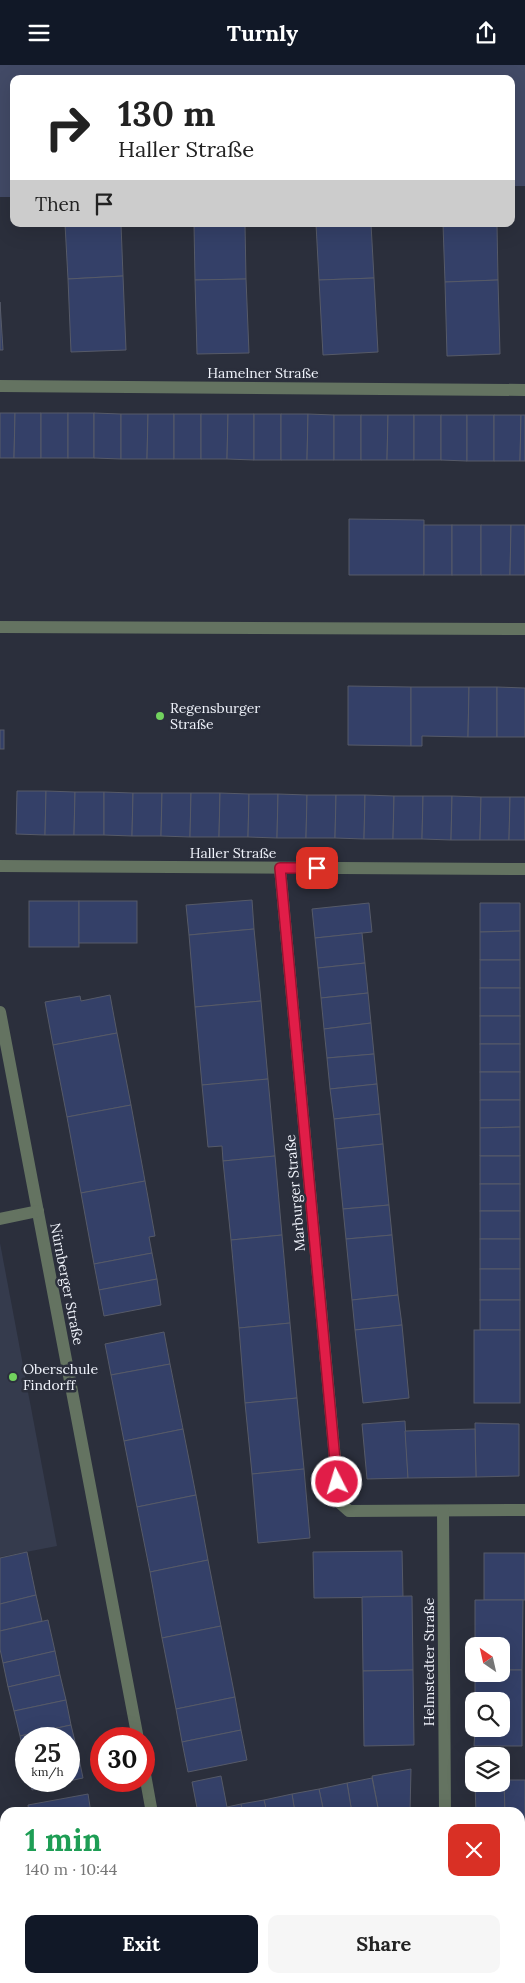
<!DOCTYPE html>
<html lang="en">
<head>
<meta charset="utf-8">
<style>
  body { margin:0; font-family:Lora,serif; background:#f6f6f6; color:#222; height:100vh; display:flex; flex-direction:column; font-size:19px; white-space:nowrap }
  * { box-sizing:border-box; margin:0 }
  p { font-size:16px; color:#767676 }
  .icon { flex:none; width:28px; height:28px; fill:none; stroke:currentColor; stroke-width:2; stroke-linecap:round; stroke-linejoin:round }
  .map { position:relative; flex:1; overflow:hidden }
  .sheet { position:absolute; left:0px; top:1742px; width:525px; height:176px; display:flex; flex-direction:column; background:#fff; border-radius:15px 15px 0 0; box-shadow:0 5px 20px #0002 }
  .sheet>* { flex:none }
  .hud { position:absolute; left:10px; top:10px; width:505px; height:152px; border-radius:10px; box-shadow:0 5px 20px #0002; background:#fff; color:#222; overflow:hidden }
  .needle { width:32px; rotate:326deg }
  .fabs { position:absolute; left:465px; top:1572px; display:grid; gap:10px }
  .fabs a { display:grid; place-items:center; width:45px; height:45px; border-radius:10px; background:#fff; box-shadow:0 5px 20px #0002; font-size:25px }
  .speed { position:absolute; left:15px; top:1662px; display:flex; gap:10px; font-size:25px; font-weight:700; text-align:center }
  .speed>* { display:grid; place-content:center; width:65px; height:65px; border-radius:50%; background:#fff; box-shadow:0 5px 20px #0002; line-height:1 }
  .speed small { font-size:12px; font-weight:400 }
  .speed .limit { border:8px solid #d22; background:#fff; color:#111 }
  .pin { position:absolute; display:grid; place-items:center; width:42px; height:42px; color:#fff; margin:-21px; border-radius:10px; box-shadow:0 2px 8px #0006 }
  .me { position:absolute; width:55px; margin:-28px; rotate:355deg; stroke-linejoin:round; filter:drop-shadow(0 0 4px #0008) }
  .turn { display:flex; align-items:center; gap:18px; height:105px; padding:0 25px; font-size:22px }
  .turn .icon { width:65px; height:65px; stroke-width:2.5 }
  .turn b { display:block; font-size:35px; line-height:42px }
  .then { display:flex; align-items:center; height:48px; padding:0 25px; background:#0003; gap:10px; font-size:19px }
  .round { display:grid; place-items:center; flex:none; width:52px; height:52px; border-radius:10px; background:#f6f6f6 }
  .summary { display:flex; align-items:center; justify-content:space-between; height:85px; padding:0 25px }
  h1 { font-size:30px; font-weight:800; line-height:38px; color:#1e9e55 }
  .button { display:flex; gap:10px; margin-top:auto; padding:10px 25px }
  .button a { flex:1; height:58px; border-radius:10px; background:#111827; color:#fff; font-size:20px; font-weight:800; line-height:58px; text-align:center }
  .button a+a { background:#f6f6f6; color:#222 }
  header { display:flex; justify-content:space-between; align-items:center; height:65px; padding:0 25px; background:#111827; color:#fff; font-size:22px; font-weight:800 }
  .map>svg:first-child { display:block }
</style>
</head>
<body>
<header><svg class="icon" aria-label="menu" viewBox="0 0 24 24"><path d="M4 6h16M4 12h16M4 18h16"/></svg>Turnly<svg class="icon" aria-label="share" viewBox="0 0 24 24"><path d="M12 15V3M7 8l5-5 5 5M5 13v7h14v-7"/></svg></header>
<div class="map">
<svg width="525" height="1918" viewBox="0 0 525 1918">
  <rect width="100%" height="100%" fill="#2b2f3c"/>
  <polygon fill="#353b4d" points="0,1178 57,1481 0,1492"/>
  <polygon fill="#424a66" points="0,0 525,0 525,121 511,121 511,14 14,14 14,132 0,132"/>
  <g fill="#344068" stroke="#565a68">
    <polygon points="65,159 121,159 123,211 68,214"/>
    <polygon points="194,159 245,159 246,214 195,215"/>
    <polygon points="316,159 371,159 374,213 319,215"/>
    <polygon points="443,159 497,159 498,215 445,217"/>
    <polygon points="123,211 126,285 71,287 68,214"/>
    <polygon points="374,213 378,287 323,290 319,215"/>
    <polygon points="246,214 249,288 197,289 195,215"/>
    <polygon points="498,215 500,289 447,291 445,217"/>
    <polygon points="0,237 3,285 0,285"/>
    <polygon points="0,348 15,348 14,393 0,393"/>
    <polygon points="15,348 41,348 41,393 14,393"/>
    <rect x="41" y="348" width="27" height="45"/>
    <rect x="68" y="348" width="26" height="45"/>
    <polygon points="94,348 121,349 121,394 94,393"/>
    <polygon points="121,349 148,349 147,394 121,394"/>
    <polygon points="148,349 174,349 174,394 147,394"/>
    <rect x="174" y="349" width="27" height="45"/>
    <polygon points="201,349 228,349 227,394 201,394"/>
    <polygon points="228,349 254,349 254,395 227,394"/>
    <rect x="254" y="349" width="27" height="46"/>
    <polygon points="281,349 308,349 307,395 281,395"/>
    <polygon points="308,349 334,350 334,395 307,395"/>
    <rect x="334" y="350" width="27" height="45"/>
    <polygon points="361,350 388,350 387,395 361,395"/>
    <polygon points="388,350 414,350 414,395 387,395"/>
    <rect x="414" y="350" width="27" height="45"/>
    <polygon points="441,350 467,350 467,396 441,395"/>
    <rect x="467" y="350" width="27" height="46"/>
    <polygon points="494,350 521,350 520,396 494,396"/>
    <polygon points="521,350 525,350 525,396 520,396"/>
    <polygon points="349,454 424,455 424,510 349,510"/>
    <rect x="424" y="460" width="28" height="50"/>
    <rect x="452" y="460" width="29" height="50"/>
    <polygon points="481,460 511,460 510,510 481,510"/>
    <polygon points="511,460 525,460 525,510 510,510"/>
    <polygon points="348,621 411,622 411,681 348,680"/>
    <polygon points="411,622 469,622 468,672 422,671 422,681 411,681"/>
    <polygon points="469,622 497,622 497,672 468,672"/>
    <polygon points="497,622 525,623 525,672 497,672"/>
    <rect x="0" y="665" width="4" height="19"/>
    <polygon points="17,726 46,726 45,770 16,769"/>
    <polygon points="46,726 75,727 74,770 45,770"/>
    <polygon points="75,727 104,727 104,770 74,770"/>
    <polygon points="104,727 133,728 132,771 104,770"/>
    <polygon points="133,728 162,728 161,771 132,771"/>
    <polygon points="162,728 191,728 190,772 161,771"/>
    <polygon points="191,728 220,728 219,772 190,772"/>
    <polygon points="220,728 249,729 248,772 219,772"/>
    <polygon points="249,729 278,729 277,773 248,772"/>
    <polygon points="278,729 307,730 306,773 277,773"/>
    <polygon points="307,730 336,730 335,773 306,773"/>
    <polygon points="336,730 365,730 364,774 335,773"/>
    <polygon points="365,730 394,731 393,774 364,774"/>
    <polygon points="394,731 423,731 422,774 393,774"/>
    <polygon points="423,731 452,731 451,775 422,774"/>
    <polygon points="452,731 481,732 480,775 451,775"/>
    <polygon points="481,732 510,732 509,775 480,775"/>
    <polygon points="510,732 525,732 525,775 509,775"/>
    <polygon points="252,835 254,864 189,870 186,840"/>
    <rect x="29" y="836" width="50" height="46"/>
    <rect x="79" y="836" width="58" height="42"/>
    <polygon points="369,838 372,867 315,873 312,844"/>
    <polygon points="480,838 520,838 520,866 480,867"/>
    <polygon points="254,864 261,936 195,942 189,870"/>
    <polygon points="520,866 520,895 480,895 480,867"/>
    <polygon points="362,868 365,898 318,903 315,873"/>
    <rect x="480" y="895" width="40" height="28"/>
    <polygon points="365,898 368,928 321,933 318,903"/>
    <rect x="480" y="923" width="40" height="28"/>
    <polygon points="368,928 371,958 324,964 321,933"/>
    <polygon points="110,930 117,968 53,980 45,937 80,931 81,936"/>
    <polygon points="261,936 268,1014 202,1020 195,942"/>
    <rect x="480" y="951" width="40" height="28"/>
    <polygon points="371,958 374,989 327,993 324,964"/>
    <polygon points="117,968 131,1040 67,1052 53,980"/>
    <rect x="480" y="979" width="40" height="28"/>
    <polygon points="374,989 377,1019 330,1024 327,993"/>
    <rect x="480" y="1007" width="40" height="28"/>
    <polygon points="268,1014 275,1091 223,1096 222,1081 208,1082 202,1020"/>
    <polygon points="377,1019 380,1049 334,1054 330,1024"/>
    <polygon points="480,1035 520,1035 520,1062 480,1063"/>
    <polygon points="131,1040 145,1116 81,1128 67,1052"/>
    <polygon points="380,1049 383,1079 337,1084 334,1054"/>
    <polygon points="520,1062 520,1091 480,1091 480,1063"/>
    <polygon points="383,1079 389,1140 343,1144 337,1084"/>
    <polygon points="275,1091 282,1170 231,1175 223,1096"/>
    <rect x="480" y="1091" width="40" height="28"/>
    <polygon points="145,1116 155,1171 149,1172 152,1188 94,1199 81,1128"/>
    <rect x="480" y="1119" width="40" height="27"/>
    <polygon points="389,1140 392,1170 346,1174 343,1144"/>
    <rect x="480" y="1146" width="40" height="28"/>
    <polygon points="282,1170 290,1258 239,1263 231,1175"/>
    <polygon points="392,1170 398,1230 352,1235 346,1174"/>
    <rect x="480" y="1174" width="40" height="30"/>
    <polygon points="152,1188 157,1214 99,1225 94,1199"/>
    <rect x="480" y="1204" width="40" height="31"/>
    <polygon points="157,1214 161,1240 104,1251 99,1225"/>
    <polygon points="398,1230 402,1260 355,1265 352,1235"/>
    <rect x="480" y="1235" width="40" height="30"/>
    <polygon points="290,1258 297,1333 245,1338 239,1263"/>
    <polygon points="402,1260 409,1333 363,1338 355,1265"/>
    <rect x="474" y="1265" width="46" height="73"/>
    <polygon points="164,1267 170,1299 111,1310 105,1279"/>
    <polygon points="170,1299 183,1364 124,1376 111,1310"/>
    <polygon points="297,1333 304,1404 252,1409 245,1338"/>
    <polygon points="405,1356 408,1413 367,1414 362,1359"/>
    <polygon points="475,1358 519,1359 519,1411 476,1412"/>
    <polygon points="183,1364 196,1430 137,1442 124,1376"/>
    <polygon points="475,1364 476,1412 408,1413 405,1366"/>
    <polygon points="304,1404 310,1473 258,1478 252,1409"/>
    <polygon points="196,1430 208,1495 150,1507 137,1442"/>
    <polygon points="402,1486 403,1532 314,1533 313,1487"/>
    <polygon points="27,1487 36,1530 0,1539 0,1493"/>
    <rect x="484" y="1488" width="41" height="47"/>
    <polygon points="208,1495 221,1561 162,1573 150,1507"/>
    <polygon points="36,1530 42,1556 0,1566 0,1539"/>
    <polygon points="412,1531 413,1605 363,1606 362,1532"/>
    <polygon points="475,1535 523,1535 522,1605 501,1605 501,1581 475,1581"/>
    <polygon points="48,1555 55,1586 3,1598 0,1584 0,1566"/>
    <polygon points="221,1561 235,1632 176,1644 162,1573"/>
    <polygon points="55,1586 60,1610 8,1622 3,1598"/>
    <polygon points="413,1605 414,1680 364,1681 363,1606"/>
    <polygon points="501,1605 522,1605 522,1681 474,1681 475,1664 501,1664 501,1636 475,1636 475,1609 501,1609"/>
    <polygon points="60,1610 66,1635 14,1646 8,1622"/>
    <polygon points="235,1632 241,1665 182,1677 176,1644"/>
    <polygon points="66,1635 71,1660 20,1671 14,1646"/>
    <polygon points="71,1660 78,1689 69,1691 69,1674 26,1674 26,1700 20,1671"/>
    <polygon points="241,1665 247,1695 188,1707 182,1677"/>
    <polygon points="78,1689 83,1713 69,1716 69,1691"/>
    <polygon points="411,1704 410,1748 379,1748 372,1711"/>
    <polygon points="221,1711 227,1742 241,1739 243,1748 198,1748 192,1717"/>
    <polygon points="372,1713 379,1748 352,1748 347,1718"/>
    <polygon points="501,1715 504,1715 505,1748 476,1748 475,1719 501,1719"/>
    <polygon points="504,1715 525,1715 525,1758 520,1759 520,1748 505,1748"/>
    <polygon points="30,1716 69,1716 32,1725"/>
    <polygon points="347,1718 352,1748 324,1748 319,1724"/>
    <polygon points="319,1724 324,1748 295,1748 292,1729"/>
    <polygon points="88,1729 91,1748 29,1748 28,1740"/>
    <polygon points="292,1729 295,1748 267,1748 264,1735"/>
    <polygon points="264,1735 267,1748 243,1748 241,1739"/>
    <rect x="520" y="1826" width="5" height="44"/>
    <polygon points="5,1905 5,1914 30,1914 31,1918 0,1918 0,1907"/>
    <polygon points="87,1914 117,1914 117,1918 65,1918"/>
    <polygon points="247,1914 287,1914 288,1918 227,1918"/>
  </g>
  <g fill="none" stroke-linecap="round" stroke-linejoin="round">
    <g stroke="#647361" stroke-width="12">
      <polyline points="0,321 525,325"/>
      <polyline points="0,562 525,564"/>
      <polyline points="0,801 525,804"/>
      <polyline points="280,803 339,1437 349,1446 525,1445"/>
      <polyline points="0,947 138,1674"/>
      <polyline points="0,1154 38,1146"/>
      <polyline points="443,1446 445,1748"/>
      <polyline points="144,1704 152,1748"/>
      <polyline points="520,1784 525,1784"/>
      <polyline points="183,1914 184,1918"/>
    </g>
  </g>
  <g fill="none" stroke-linecap="round" stroke-linejoin="round">
    <g stroke="#92132f" stroke-width="12">
      <polyline id="route" points="317,803 280,803 337,1417"/>
    </g>
    <use href="#route" stroke="#e11d48" stroke-width="9"/>
  </g>
  <g fill="#72d25e" stroke="#2b2f3c" stroke-width="2">
    <circle cx="160" cy="651" r="5"/>
    <circle cx="13" cy="1312" r="5"/>
  </g>
  <g text-anchor="middle" dominant-baseline="central" stroke-width="5" stroke-linejoin="round" paint-order="stroke">
    <g font-size="14" fill="#f0f3fb" stroke="#2b2f3c">
      <text x="263" y="308">Hamelner Straße</text>
      <text x="233" y="788">Haller Straße</text>
      <text transform="translate(295 1128) rotate(-95)">Marburger Straße</text>
      <text transform="translate(67 1219) rotate(79)">Nürnberger Straße</text>
      <text transform="translate(429 1597) rotate(-90)">Helmstedter Straße</text>
    </g>
    <g font-size="14" fill="#f0f3fb" stroke="#2b2f3c" text-anchor="start">
      <text x="170" y="643">Regensburger<tspan x="170" dy="16">Straße</tspan></text>
      <text x="23" y="1304">Oberschule<tspan x="23" dy="16">Findorff</tspan></text>
    </g>
  </g>
</svg>
<div class="fabs">
<a><svg class="needle" viewBox="-14 -14 28 28"><path d="M0-13l5 13h-10z" fill="#e53935"/><path d="M0 13l5-13h-10z" fill="#767676"/></svg></a>
<a><svg class="icon" aria-label="search" viewBox="0 0 24 24"><circle cx="10" cy="10" r="6"/><path d="M15 15l6 6"/></svg></a>
<a><svg class="icon" aria-label="layers" viewBox="0 0 24 24"><path d="M12 4l9 5-9 5-9-5zM3 14l9 5 9-5"/></svg></a>
</div>
<div class="speed"><div>25<small>km/h</small></div><div class="limit">30</div></div>
<div class="pin" style="left:317px;top:803px;background:#d93025"><svg class="icon" aria-label="arrive" viewBox="0 0 24 24"><path d="M6 21V4h12l-3 4 3 4H6"/></svg></div>
<svg class="me" style="left:337px;top:1417px" viewBox="-20 -20 40 40"><circle r="17" fill="#e11d48" stroke="#fff" stroke-width="3"/><path d="M0-11L8 9 0 5-8 9z" fill="#fff"/></svg>
<div class="hud">
<div class="turn"><svg class="icon" aria-label="right" viewBox="0 0 24 24"><path d="M7 20v-9h11M14 6l5 5-5 5"/></svg><div><b>130 m</b>Haller Straße</div></div>
<div class="then">Then<svg class="icon" aria-label="arrive" viewBox="0 0 24 24"><path d="M6 21V4h12l-3 4 3 4H6"/></svg></div>
</div>
<section class="sheet">
<div class="summary"><div><h1>1 min</h1><p>140 m · 10:44</p></div><a class="round" style="background:#d93025;color:#fff"><svg class="icon" aria-label="close" viewBox="0 0 24 24"><path d="M6 6l12 12M18 6L6 18"/></svg></a></div>
<div class="button"><a>Exit</a><a>Share</a></div>
</section>
</div>
</body>
</html>
